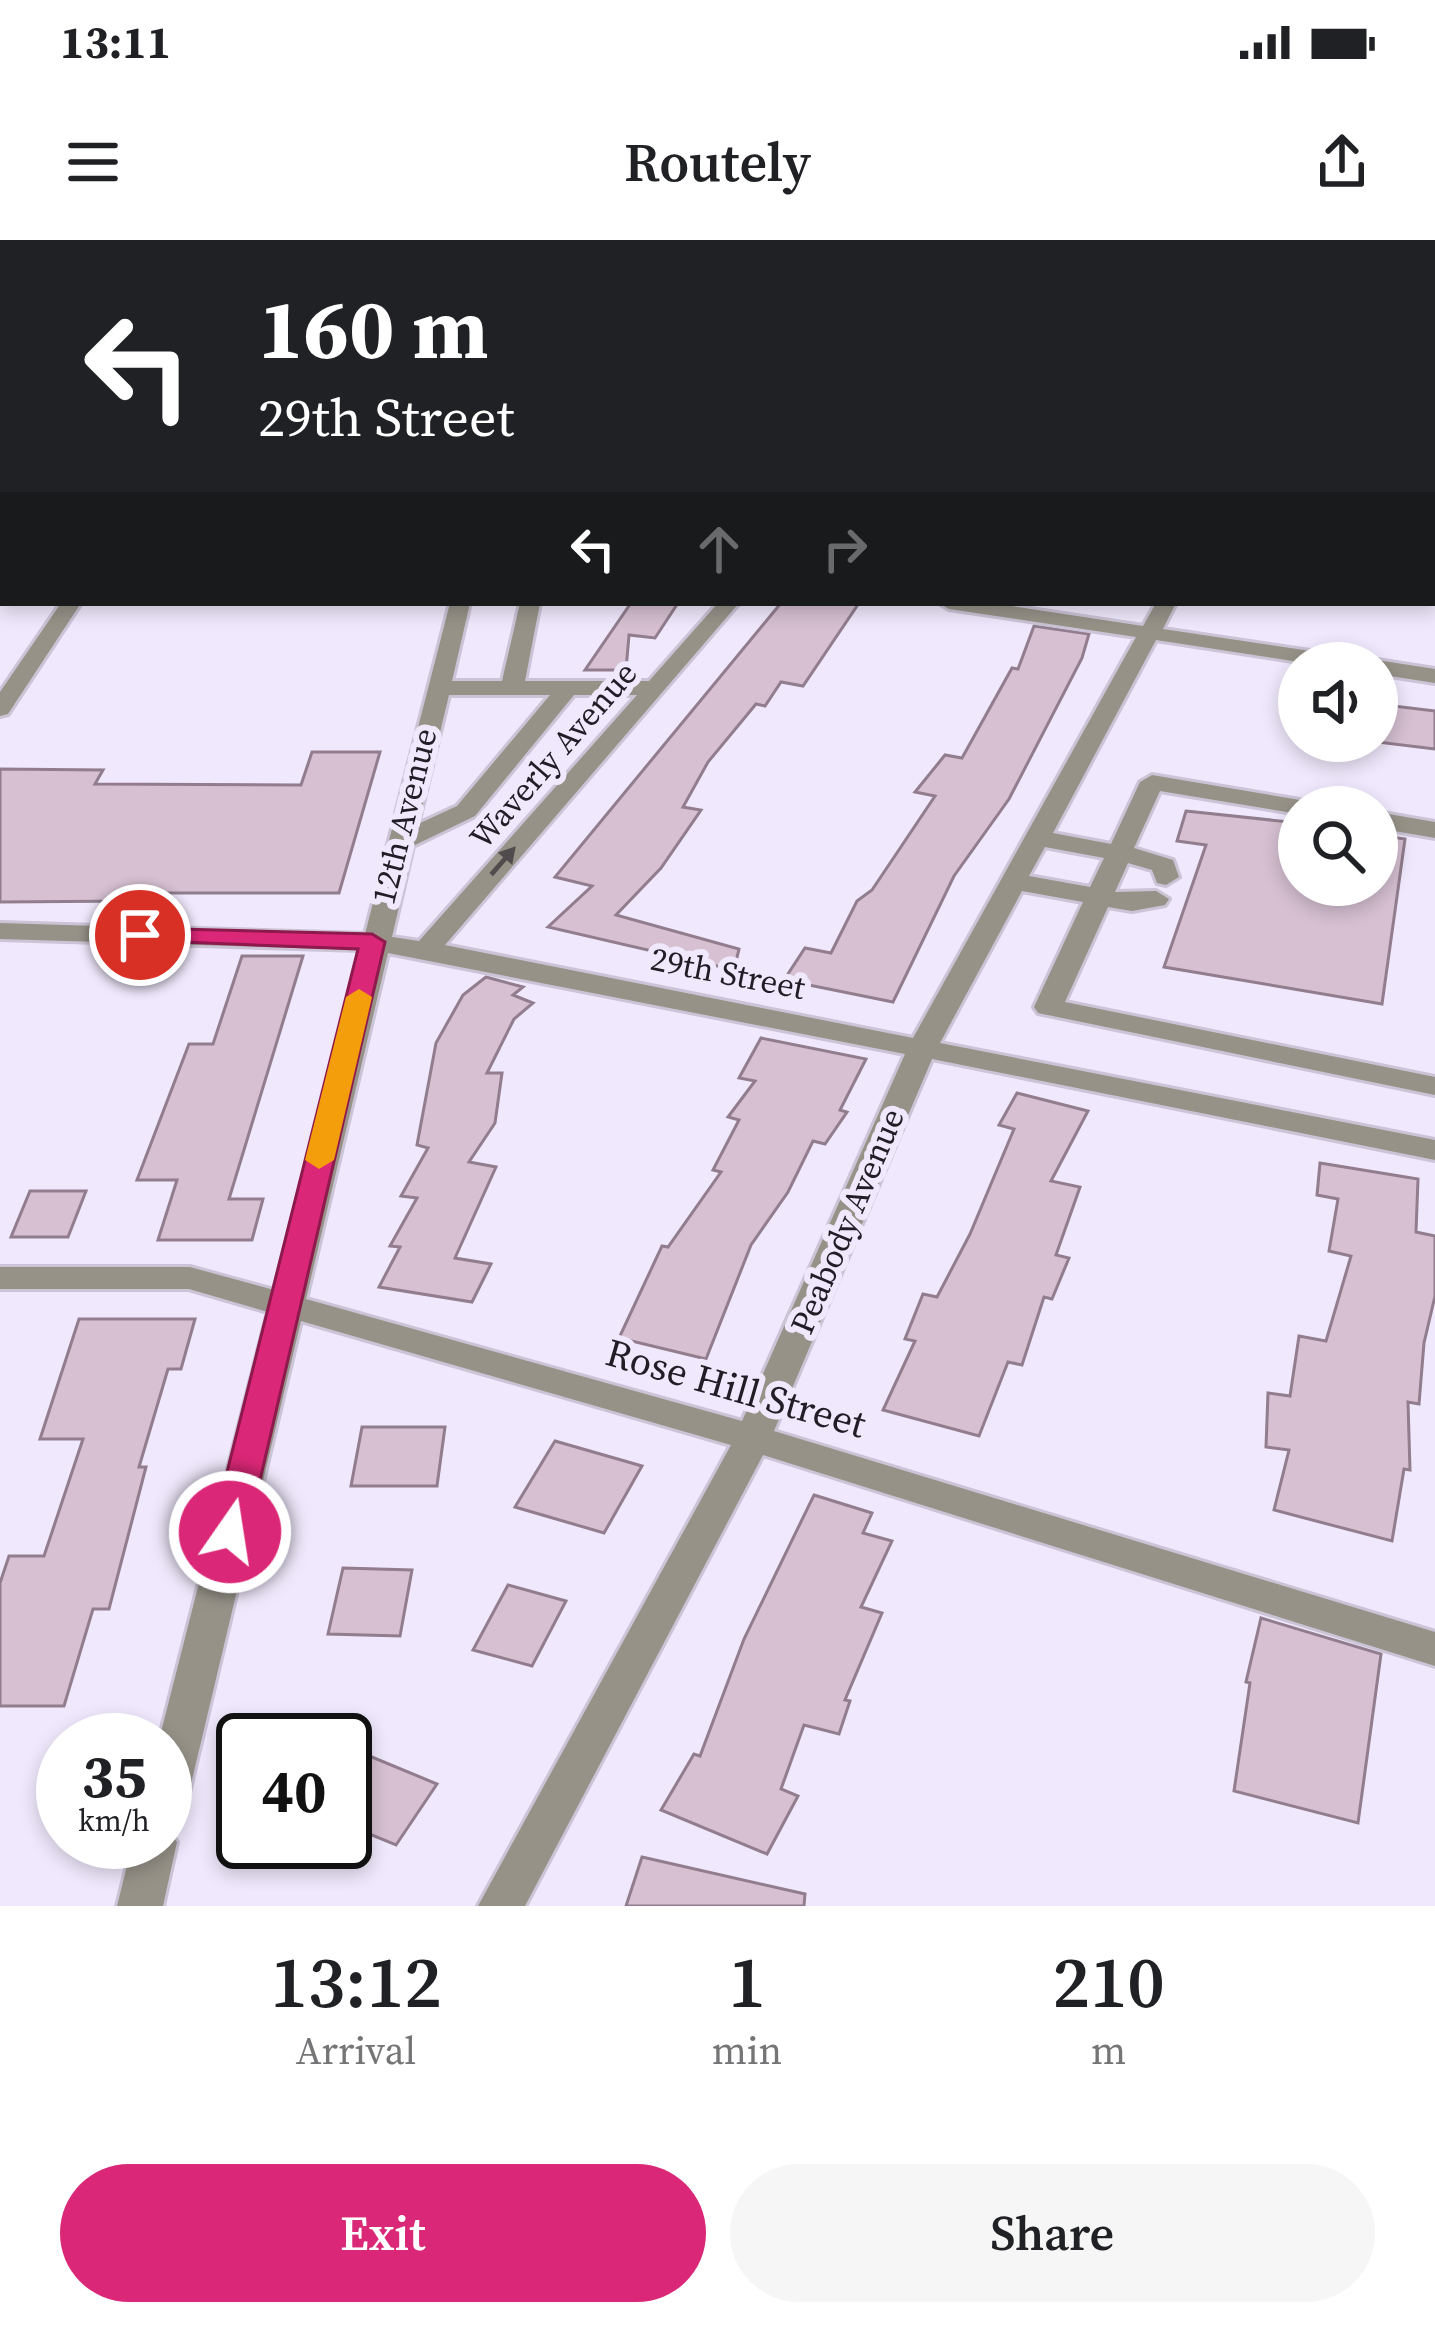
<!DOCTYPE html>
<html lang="en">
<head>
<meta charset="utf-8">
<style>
  body { margin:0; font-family:"Source Serif 4",serif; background:#f6f6f6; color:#202124; height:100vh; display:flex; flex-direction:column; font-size:45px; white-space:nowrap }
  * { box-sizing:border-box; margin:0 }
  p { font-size:39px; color:#757577 }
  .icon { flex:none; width:66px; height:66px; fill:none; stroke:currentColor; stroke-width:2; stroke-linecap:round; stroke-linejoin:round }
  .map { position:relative; height:1666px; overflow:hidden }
  .details { display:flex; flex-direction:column; background:#fff; flex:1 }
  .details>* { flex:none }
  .top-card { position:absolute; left:0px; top:0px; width:1437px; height:366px; box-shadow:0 6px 18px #0003; background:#202124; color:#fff; overflow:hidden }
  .buttons { position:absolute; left:1278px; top:402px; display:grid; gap:24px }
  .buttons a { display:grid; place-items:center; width:120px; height:120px; border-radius:50%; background:#fff; box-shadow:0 6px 18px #0003; font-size:60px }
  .speed { position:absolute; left:36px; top:1473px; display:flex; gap:24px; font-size:60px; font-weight:700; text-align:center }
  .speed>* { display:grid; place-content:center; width:156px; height:156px; border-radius:50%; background:#fff; box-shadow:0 6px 18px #0003; line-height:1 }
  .speed small { font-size:30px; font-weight:400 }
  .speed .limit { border:6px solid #111; border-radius:18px; background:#fff; color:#111 }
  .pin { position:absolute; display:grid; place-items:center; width:102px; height:102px; color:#fff; margin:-51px; border:6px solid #fff; border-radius:50%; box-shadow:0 3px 12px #0007 }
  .me { position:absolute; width:132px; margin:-66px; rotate:13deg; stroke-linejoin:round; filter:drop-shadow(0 0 9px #0008) }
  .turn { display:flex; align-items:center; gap:42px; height:252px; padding:0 60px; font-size:54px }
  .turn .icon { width:156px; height:156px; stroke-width:2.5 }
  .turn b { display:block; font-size:84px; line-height:102px }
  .lanes { display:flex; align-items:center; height:114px; padding:0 60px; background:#0003; justify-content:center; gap:60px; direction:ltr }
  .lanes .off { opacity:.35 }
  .eta { display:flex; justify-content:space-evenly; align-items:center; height:204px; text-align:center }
  .eta b { font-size:72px; font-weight:600; line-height:84px }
  .cta { display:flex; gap:24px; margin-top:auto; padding:24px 60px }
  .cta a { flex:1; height:138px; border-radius:72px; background:#db2777; color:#fff; font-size:48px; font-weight:600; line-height:138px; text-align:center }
  .cta a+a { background:#f6f6f6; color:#202124 }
  .status { display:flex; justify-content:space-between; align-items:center; height:84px; padding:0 60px; background:#fff; direction:ltr }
  .status svg { height:33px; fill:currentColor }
  header { display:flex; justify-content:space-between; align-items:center; height:156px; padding:0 60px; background:#fff; font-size:54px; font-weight:600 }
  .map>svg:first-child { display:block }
</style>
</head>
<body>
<div class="status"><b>13:11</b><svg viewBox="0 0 49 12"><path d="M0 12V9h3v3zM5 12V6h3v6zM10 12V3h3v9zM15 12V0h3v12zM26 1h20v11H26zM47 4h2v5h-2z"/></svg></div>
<header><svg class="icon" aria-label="menu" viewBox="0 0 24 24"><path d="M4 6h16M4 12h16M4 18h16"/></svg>Routely<svg class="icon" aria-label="share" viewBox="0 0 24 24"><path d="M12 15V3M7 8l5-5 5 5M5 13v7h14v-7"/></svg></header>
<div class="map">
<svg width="1435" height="1666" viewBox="0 0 1435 1666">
  <rect width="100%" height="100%" fill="#f0e9fd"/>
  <g fill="#d6c0d2" stroke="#917d8e" stroke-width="3">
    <polygon points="631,363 678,363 655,398 629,395 626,430 585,430"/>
    <polygon points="781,363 859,363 803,446 781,442 765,466 756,464 708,522 683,567 701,570 661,628 616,675 739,709 734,730 548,687 592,646 555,637"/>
    <polygon points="1034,386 1089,394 1082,418 1009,559 954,636 893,762 784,740 805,708 831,713 857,661 872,650 935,556 915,552 945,515 962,518 1012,428 1018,429"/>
    <polygon points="1377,464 1435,471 1435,509 1377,502"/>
    <polygon points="312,512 380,512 339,653 134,653 131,661 0,662 0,529 103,530 95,544 301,545"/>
    <polygon points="1186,571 1299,583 1299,645 1377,645 1377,595 1405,599 1382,764 1164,727 1206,605 1177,601"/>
    <polygon points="242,716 303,716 229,959 263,959 252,1000 158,1000 177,940 137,940 189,804 213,804"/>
    <polygon points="486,737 523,747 513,755 533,763 514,779 487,833 502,833 495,883 469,922 496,927 455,1018 491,1024 472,1062 379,1047 400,1007 390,1006 417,958 401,956 428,908 417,905 436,803 463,755"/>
    <polygon points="761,798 866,819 840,870 847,872 825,904 813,901 788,952 751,1005 706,1119 619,1098 662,1006 668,1007 721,932 713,930 739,880 728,877 755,841 739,838"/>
    <polygon points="1017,853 1088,871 1051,941 1080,947 1056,1015 1069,1018 1052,1059 1044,1057 1022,1125 1008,1122 979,1196 883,1170 915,1101 905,1099 923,1054 937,1057 970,994 1014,889 999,885"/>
    <polygon points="1320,923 1418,939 1416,992 1435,996 1435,1056 1424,1103 1419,1164 1408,1162 1410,1230 1404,1229 1392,1301 1274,1270 1289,1210 1266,1207 1268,1153 1290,1156 1299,1096 1326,1101 1351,1016 1329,1011 1338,959 1317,955"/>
    <polygon points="30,951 86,951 68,997 11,997"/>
    <polygon points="79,1079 195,1079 181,1129 168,1129 139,1227 146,1227 109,1369 93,1369 64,1466 0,1466 0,1343 9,1316 44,1316 83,1199 40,1199"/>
    <polygon points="362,1187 445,1187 437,1246 351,1246"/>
    <polygon points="555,1201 642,1226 604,1293 515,1267"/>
    <polygon points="814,1255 872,1273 863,1293 892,1301 861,1367 882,1373 845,1460 850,1461 839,1494 804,1485 781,1549 798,1556 767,1614 661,1570 694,1514 700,1516 744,1399"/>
    <polygon points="343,1328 412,1330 400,1396 328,1394"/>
    <polygon points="508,1345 566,1361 532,1426 473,1410"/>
    <polygon points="1261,1378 1381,1414 1358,1583 1234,1551 1250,1443 1246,1442"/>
    <polygon points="367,1515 437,1544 396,1605 345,1584 345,1547"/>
    <polygon points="642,1617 805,1654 804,1666 626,1666"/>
  </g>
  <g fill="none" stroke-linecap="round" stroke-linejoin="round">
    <g stroke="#cbc4d6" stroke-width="6">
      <g id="minor">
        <polygon points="200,0 214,0 198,3"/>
        <rect x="545" y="0" width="14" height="3"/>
        <polygon points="756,0 775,0 754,3"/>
        <polygon points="827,0 858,0 825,3"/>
        <polygon points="887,0 905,0 907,3 889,3"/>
        <polygon points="1110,0 1129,0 1131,3 1112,3"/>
        <polygon points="1159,0 1179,0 1181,3 1161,3"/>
        <polygon points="1211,0 1231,0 1233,3 1213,3"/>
        <rect x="1434" y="7" width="1" height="8"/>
        <rect x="0" y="10" width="3" height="8"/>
        <rect x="1434" y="29" width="1" height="8"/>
        <polygon points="1435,53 1435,63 1434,64 1434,54"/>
        <rect x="0" y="88" width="3" height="10"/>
        <rect x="1434" y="119" width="1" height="10"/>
        <polygon points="1434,156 1435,156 1434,167"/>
        <polygon points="3,160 3,171 0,170"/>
        <rect x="1434" y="195" width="1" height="10"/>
        <rect x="1434" y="219" width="1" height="10"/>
        <rect x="0" y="260" width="3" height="12"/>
        <rect x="1434" y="317" width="1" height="13"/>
        <polygon points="61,363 81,363 8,474 0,476 0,452"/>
        <path d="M450,363H470L452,441H502L520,363H540L525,441H649L718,363H739L445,705L913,798L1136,397L949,369L939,363H991L1143,386L1156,363H1176L1163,389L1358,418L1361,423H1306L1156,400L1053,593L1111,604L1140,542L1152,535L1300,560L1312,567H1299V574L1160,551L1134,608L1173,620L1179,637L1166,645L1157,643L1152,630L1128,623L1115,652L1156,651L1169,659L1165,665L1132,671L1108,667L1065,762L1435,837V855L1038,773L1034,767L1083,662L1022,651L940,803L1435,900V920L932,819L774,1191L1435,1392V1426L763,1215L525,1666H478L731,1205L301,1081L187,1561L181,1574L165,1580V1500H159L268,1072L189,1049H0V1027H190L274,1050L361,710L0,699V683L365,694ZM449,455H550L457,566L418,584ZM574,455H637L419,701L392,697L413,606L475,576ZM1045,607L1104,618L1090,647L1029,636ZM388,713L905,814L742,1181L306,1059Z"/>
        <polygon points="1377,420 1435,429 1435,443 1377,434 1377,423 1369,423"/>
        <polygon points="1377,572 1435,582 1435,598 1377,588"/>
        <polygon points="165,1586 177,1602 163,1666 117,1666 133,1602 165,1602"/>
      </g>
    </g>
    <g stroke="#cbc4d6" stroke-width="6">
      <g id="major">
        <polygon points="1410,0 1435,0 1435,4 1408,3"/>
        <polygon points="3,304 3,316 0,317 0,305"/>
      </g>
    </g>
    <use href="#minor" fill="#969288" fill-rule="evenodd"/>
    <use href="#major" fill="#504a38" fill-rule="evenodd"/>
  </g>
  <defs><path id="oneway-solid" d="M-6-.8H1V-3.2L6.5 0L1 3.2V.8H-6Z" transform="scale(3)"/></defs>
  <use fill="#504c4d" href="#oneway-solid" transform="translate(503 621) rotate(-49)"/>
  <polygon fill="#db2777" stroke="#8e194d" stroke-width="3" points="140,688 372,694 385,702 248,1292 243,1301 218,1301 212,1292 358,709 131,700 127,695"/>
  <polygon fill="#f59e0b" points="359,749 372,757 334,920 319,929 305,920 346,757"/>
  <g text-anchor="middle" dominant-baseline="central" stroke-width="12" stroke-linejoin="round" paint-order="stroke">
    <g font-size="33" fill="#211d26" stroke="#f0e9fd">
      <text transform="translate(553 515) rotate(-49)">Waverly Avenue</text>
      <text transform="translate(404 576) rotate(-76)">12th Avenue</text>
      <text transform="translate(728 733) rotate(11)">29th Street</text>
      <text transform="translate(847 981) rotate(-67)">Peabody Avenue</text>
    </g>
    <g font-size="39" fill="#211d26" stroke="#f0e9fd">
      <text transform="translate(736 1148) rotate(16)">Rose Hill Street</text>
    </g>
  </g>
</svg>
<div class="buttons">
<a><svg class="icon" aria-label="sound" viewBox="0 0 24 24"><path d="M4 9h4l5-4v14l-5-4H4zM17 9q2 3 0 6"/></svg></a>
<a><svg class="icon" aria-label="search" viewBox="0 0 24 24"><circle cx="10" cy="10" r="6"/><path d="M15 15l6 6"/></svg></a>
</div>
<div class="speed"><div>35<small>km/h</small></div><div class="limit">40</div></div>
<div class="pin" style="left:140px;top:695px;background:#d93025"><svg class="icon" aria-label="arrive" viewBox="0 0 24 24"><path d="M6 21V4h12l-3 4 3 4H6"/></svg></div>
<svg class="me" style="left:230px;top:1292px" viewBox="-20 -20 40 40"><circle r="17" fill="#db2777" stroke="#fff" stroke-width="3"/><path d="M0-11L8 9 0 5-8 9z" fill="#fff"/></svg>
<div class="top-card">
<div class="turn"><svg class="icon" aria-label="left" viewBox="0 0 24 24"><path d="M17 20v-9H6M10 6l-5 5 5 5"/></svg><div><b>160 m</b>29th Street</div></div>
<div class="lanes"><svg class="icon" aria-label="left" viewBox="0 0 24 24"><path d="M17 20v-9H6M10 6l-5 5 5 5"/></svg><svg class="icon off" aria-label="ahead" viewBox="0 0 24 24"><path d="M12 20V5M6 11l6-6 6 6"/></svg><svg class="icon off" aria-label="right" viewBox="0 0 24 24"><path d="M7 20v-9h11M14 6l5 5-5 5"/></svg></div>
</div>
</div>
<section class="details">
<div class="eta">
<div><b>13:12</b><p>Arrival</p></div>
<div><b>1</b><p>min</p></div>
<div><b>210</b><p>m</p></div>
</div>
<div class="cta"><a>Exit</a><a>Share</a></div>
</section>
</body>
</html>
